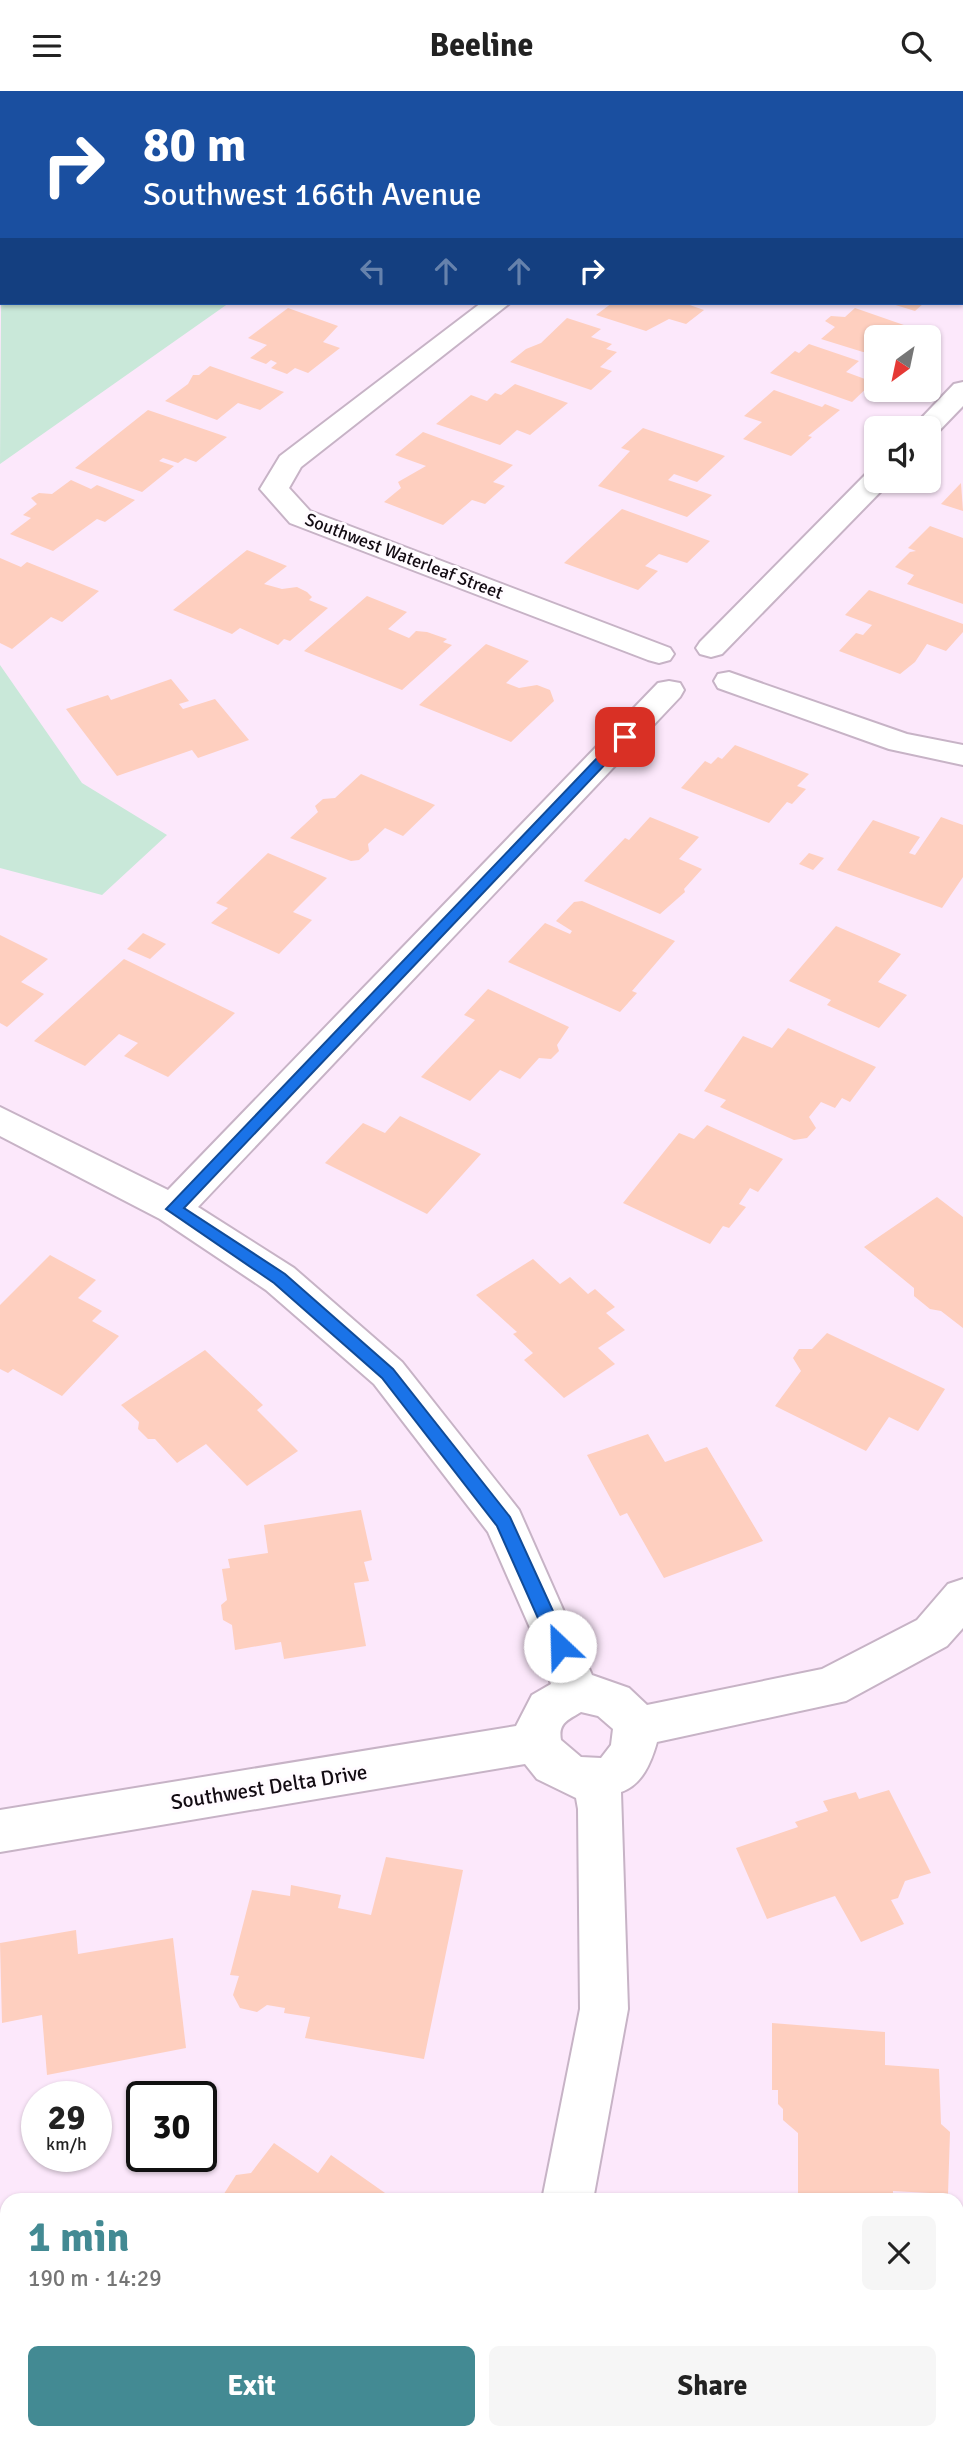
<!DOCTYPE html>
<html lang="en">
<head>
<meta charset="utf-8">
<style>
  body { margin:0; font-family:Signika,sans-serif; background:#f6f6f6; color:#222; height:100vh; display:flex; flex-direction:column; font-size:26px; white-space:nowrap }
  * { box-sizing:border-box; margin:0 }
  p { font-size:23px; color:#767676 }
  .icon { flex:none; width:38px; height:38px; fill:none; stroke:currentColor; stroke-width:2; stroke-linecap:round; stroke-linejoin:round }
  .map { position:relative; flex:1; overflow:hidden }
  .details { position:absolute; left:0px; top:2102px; width:964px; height:247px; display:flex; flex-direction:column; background:#fff; border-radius:21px 21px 0 0; box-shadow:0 2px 5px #0004 }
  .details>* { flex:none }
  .banner { position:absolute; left:0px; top:0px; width:964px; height:214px; box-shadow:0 2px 5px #0004; background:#1a4fa0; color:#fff; overflow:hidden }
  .needle { width:46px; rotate:213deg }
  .buttons { position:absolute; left:864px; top:234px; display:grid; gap:14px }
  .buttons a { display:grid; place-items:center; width:77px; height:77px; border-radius:10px; background:#fff; box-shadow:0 2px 5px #0004; font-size:35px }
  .speed { position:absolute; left:21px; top:1990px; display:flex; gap:14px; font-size:35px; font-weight:700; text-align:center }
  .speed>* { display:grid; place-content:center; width:91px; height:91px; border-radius:50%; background:#fff; box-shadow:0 2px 5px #0004; line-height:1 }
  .speed small { font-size:18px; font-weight:400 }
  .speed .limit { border:4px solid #111; border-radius:10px; background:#fff; color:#111 }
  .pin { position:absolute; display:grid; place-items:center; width:60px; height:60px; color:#fff; margin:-30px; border-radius:14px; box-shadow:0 4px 10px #0006 }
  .me { position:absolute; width:77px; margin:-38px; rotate:336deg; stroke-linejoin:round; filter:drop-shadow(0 0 5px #0008) }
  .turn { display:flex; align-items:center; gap:24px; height:147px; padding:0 28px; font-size:32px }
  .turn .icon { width:91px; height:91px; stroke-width:2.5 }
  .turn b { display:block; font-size:49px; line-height:60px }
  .lanes { display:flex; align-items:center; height:66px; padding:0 28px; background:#0003; justify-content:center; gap:35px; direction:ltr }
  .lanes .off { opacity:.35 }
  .round { display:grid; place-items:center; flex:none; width:74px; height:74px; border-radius:10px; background:#f6f6f6 }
  .headline { display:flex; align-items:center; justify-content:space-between; height:119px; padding:0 28px }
  h1 { font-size:42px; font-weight:700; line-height:52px; color:#438a93 }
  .primary-button { display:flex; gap:14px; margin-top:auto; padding:14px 28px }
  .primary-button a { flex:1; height:80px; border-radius:10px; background:#438a93; color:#fff; font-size:28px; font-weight:700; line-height:80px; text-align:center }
  .primary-button a+a { background:#f6f6f6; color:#222 }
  header { display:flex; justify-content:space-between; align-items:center; height:91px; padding:0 28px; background:#fff; font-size:32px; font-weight:700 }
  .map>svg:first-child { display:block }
</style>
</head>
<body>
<header><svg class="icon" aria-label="menu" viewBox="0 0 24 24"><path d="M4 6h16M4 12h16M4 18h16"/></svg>Beeline<svg class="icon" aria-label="search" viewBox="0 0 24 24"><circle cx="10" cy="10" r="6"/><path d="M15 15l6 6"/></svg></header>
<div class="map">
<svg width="963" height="2347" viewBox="0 0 963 2347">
  <rect width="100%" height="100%" fill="#fce8fb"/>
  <g fill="#c9e8d9">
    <polygon points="115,0 507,0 512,2 112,2"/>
    <polygon points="641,0 963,0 963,104 962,2"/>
    <polygon points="2,82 2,212 229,212 0,373"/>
    <polygon points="0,574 82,692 167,744 102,804 0,777"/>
  </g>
  <g fill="#fecfbf">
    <polygon points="612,212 684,212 704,219 686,233 669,228 646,240 596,224"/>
    <polygon points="889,212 924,212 915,220"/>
    <polygon points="288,217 338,235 323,251 340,257 308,282 295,277 287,283 271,277 277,272 271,269 266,273 250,267 267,254 248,247"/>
    <polygon points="855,217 924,241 917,247 877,247 872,250 877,252 873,261 863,261 821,248 835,236 825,230 831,225 845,226"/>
    <polygon points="567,227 601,238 591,246 612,253 606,258 617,261 600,276 612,280 591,299 510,271 526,258 541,252"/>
    <polygon points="809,253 859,270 846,281 873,291 852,311 770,282 795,260 799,262"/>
    <polygon points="210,275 284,301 260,319 238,312 217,329 165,310 188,293 193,284 199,284"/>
    <polygon points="515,293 568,312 530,344 517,339 500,354 436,333 471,304 487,310 495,302 501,304"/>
    <polygon points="774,299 822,316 825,313 840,319 808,345 812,346 791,365 743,348 762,331 744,325"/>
    <polygon points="148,319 227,346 196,371 185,367 178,372 163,367 159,370 174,375 142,401 75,377"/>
    <polygon points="643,337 725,365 697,391 674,383 668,389 712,404 687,426 598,395 630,360 621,357"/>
    <polygon points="423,341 513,374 493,391 505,395 485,413 472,409 443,434 384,411 401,397 398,391 426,375 395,364"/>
    <polygon points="71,389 91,398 97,394 135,409 105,431 97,428 53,460 10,443 31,427 23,424 37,413 31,407 39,402 52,403"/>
    <polygon points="961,392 963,420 941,413"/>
    <polygon points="622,418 710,450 687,472 659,463 645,475 658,480 638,499 564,472"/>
    <polygon points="930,435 963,447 963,513 907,493 914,484 895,476 910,461 916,460 908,457"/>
    <polygon points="247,459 287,475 264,493 282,498 297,496 307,501 312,506 309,509 328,517 290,550 284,548 278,554 240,537 232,543 173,519"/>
    <polygon points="0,467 21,476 27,471 99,500 62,531 51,526 12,558 0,552"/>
    <polygon points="869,499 963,533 963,541 946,560 927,553 915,571 900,583 839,560 856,542 863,544 872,534 845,524"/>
    <polygon points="367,505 407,521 388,538 409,547 416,540 427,541 447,548 443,551 452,554 402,599 304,560"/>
    <polygon points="486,553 529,570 506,592 519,597 537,594 550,599 554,610 511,651 419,614"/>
    <polygon points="171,588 189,610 179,613 183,618 215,608 249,649 198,667 192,659 117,685 66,618 108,604 111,609"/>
    <polygon points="735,654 809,683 797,695 806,698 792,713 787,711 769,732 681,697 705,670 711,673 718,666 722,668"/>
    <polygon points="361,683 435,714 403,745 385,737 368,753 369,760 359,769 351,770 290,747 318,721 315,715 323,708 335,707"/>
    <polygon points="650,726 699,746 679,768 702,778 684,798 685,801 660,823 584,790 625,747 629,749"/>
    <polygon points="941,726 963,734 963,786 942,817 837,779 873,729 920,746 909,762 915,764"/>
    <polygon points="268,762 327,787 293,821 312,829 279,863 211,832 228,817 216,812"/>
    <polygon points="809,762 824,767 813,779 799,773"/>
    <polygon points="582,810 675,850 632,900 637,902 620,921 508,871 545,832 570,843 572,840 556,830 574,811"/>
    <polygon points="836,835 901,863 878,891 907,904 879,937 827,914 831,909 789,890"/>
    <polygon points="143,842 166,853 150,868 127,858"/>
    <polygon points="0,844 48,868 21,891 44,903 7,936 0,932"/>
    <polygon points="124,868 235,922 168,986 124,965 138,952 119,943 85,975 34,950"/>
    <polygon points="488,898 569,936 557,954 559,960 551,968 539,967 520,988 500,979 470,1010 421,986 475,929 464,924"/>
    <polygon points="788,937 876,976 850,1011 842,1007 835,1017 821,1011 809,1026 816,1037 807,1047 794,1049 720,1016 726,1009 704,1000 743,945 772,957"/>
    <polygon points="400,1025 481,1063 427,1123 325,1072 363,1032 385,1042"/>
    <polygon points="707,1034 783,1068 758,1101 750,1097 739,1113 746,1116 729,1137 723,1135 710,1153 623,1112 679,1042 694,1048"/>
    <polygon points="937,1106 963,1126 963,1237 941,1220 930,1218 914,1205 914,1197 864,1156"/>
    <polygon points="50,1164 96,1189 78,1207 102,1220 92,1230 119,1245 62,1305 13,1278 8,1282 0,1278 0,1214"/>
    <polygon points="533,1168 560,1193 570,1186 588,1203 595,1198 615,1216 606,1222 625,1239 598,1257 615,1273 564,1307 524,1269 533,1262 513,1243 517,1241 476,1204"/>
    <polygon points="827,1242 945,1298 918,1340 889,1326 866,1360 775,1315 801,1280 793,1267 799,1258 812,1258"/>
    <polygon points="205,1259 263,1314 257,1319 298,1360 247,1395 206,1353 177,1372 155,1348 148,1348 138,1338 139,1331 121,1314"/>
    <polygon points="648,1343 665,1371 707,1356 763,1450 664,1487 627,1422 620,1425 587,1364"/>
    <polygon points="361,1419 372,1469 364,1471 369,1490 354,1492 366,1555 284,1568 281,1551 235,1559 232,1534 223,1529 221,1514 227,1509 222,1478 230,1477 228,1468 268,1462 264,1434"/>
    <polygon points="889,1699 931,1782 905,1790 898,1807 891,1809 904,1833 861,1851 835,1805 767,1828 736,1757 798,1736 795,1731 828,1720 823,1710 856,1701 859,1708"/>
    <polygon points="386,1766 463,1779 424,1968 305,1947 310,1926 284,1922 285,1917 267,1914 257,1921 240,1917 233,1904 239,1885 230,1884 252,1799 290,1805 291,1794 341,1804 338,1817 371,1824"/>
    <polygon points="76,1839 78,1863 173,1847 186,1957 47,1984 42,1924 2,1932 0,1852"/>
    <polygon points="772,1932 885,1941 885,1974 939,1978 941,2033 950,2041 948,2103 893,2100 893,2109 798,2109 798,2042 783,2029 783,2018 778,2013 778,1999 772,1999"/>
    <polygon points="274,2052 318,2082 331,2064 395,2109 220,2109 236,2084 251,2082"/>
    <polygon points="60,2342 172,2342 178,2346 181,2342 223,2342 231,2347 56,2347"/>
    <polygon points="761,2342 864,2342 862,2347 760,2347"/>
  </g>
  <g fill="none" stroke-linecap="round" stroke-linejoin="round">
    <g stroke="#c7b3c6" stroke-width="4">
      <g id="service">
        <polygon points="41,0 62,0 40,2"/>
        <polygon points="0,29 2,29 0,42"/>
      </g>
    </g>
    <g stroke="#c7b3c6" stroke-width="4">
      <g id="minor">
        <polygon points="548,0 575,0 576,2 549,2"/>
        <polygon points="481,212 510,212 301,376 289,397 310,420 670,557 674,563 670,569 659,572 648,569 290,432 260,398 280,365"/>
        <polygon points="963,291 963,315 935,344 929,345 929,338 911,338 954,293"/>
        <polygon points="877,380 877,390 889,390 887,394 722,563 711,566 700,563 696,557 700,551 867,382"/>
        <polygon points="729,581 907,643 963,654 963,674 889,658 718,597 714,590 718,583"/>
        <path d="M669,590L680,592L684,599L680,606L198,1116L294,1177L402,1271L519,1419L592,1584L629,1597L647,1614L822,1578L917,1529L948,1493L963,1488V1537L947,1555L846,1610L657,1651C651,1672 642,1694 621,1701L628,1918L593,2109H542L580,1918L578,1718L576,1707L537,1688L525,1673L0,1761V1719L516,1635L532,1604L551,1593L538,1555L488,1441L374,1293L266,1199L160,1128L0,1045V1016L168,1099L658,592ZM581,1621L598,1625L613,1638L611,1654L601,1667L581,1666L561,1649C558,1632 568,1629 581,1621Z"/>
        <polygon points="464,2342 518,2342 516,2347 462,2347"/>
      </g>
    </g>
    <use href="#service" fill="#fff" fill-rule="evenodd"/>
    <use href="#minor" fill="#fff" fill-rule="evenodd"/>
  </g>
  <polygon fill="#1a73e8" stroke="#114b97" stroke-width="2" points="620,643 631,646 184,1117 285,1183 393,1278 510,1426 569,1555 560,1563 553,1561 497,1435 382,1287 274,1192 166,1118"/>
  <g text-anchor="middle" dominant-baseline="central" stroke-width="6" stroke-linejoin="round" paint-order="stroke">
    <g font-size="18" fill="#120b12" stroke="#fffbff">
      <text transform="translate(404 465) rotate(21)">Southwest Waterleaf Street</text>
    </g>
    <g font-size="21" fill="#120b12" stroke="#fffbff">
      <text transform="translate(269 1696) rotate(-9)">Southwest Delta Drive</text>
    </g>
  </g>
</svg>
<div class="buttons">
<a><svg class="needle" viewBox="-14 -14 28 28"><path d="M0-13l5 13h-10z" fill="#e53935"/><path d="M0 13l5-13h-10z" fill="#767676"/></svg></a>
<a><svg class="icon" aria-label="sound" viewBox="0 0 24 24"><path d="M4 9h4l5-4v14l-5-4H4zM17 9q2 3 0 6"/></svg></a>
</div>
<div class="speed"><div>29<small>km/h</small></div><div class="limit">30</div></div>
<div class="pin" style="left:625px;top:646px;background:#d93025"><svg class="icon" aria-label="arrive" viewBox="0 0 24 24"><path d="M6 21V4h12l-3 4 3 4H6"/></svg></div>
<svg class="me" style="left:560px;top:1555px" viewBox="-20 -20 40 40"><circle r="19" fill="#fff"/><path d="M0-13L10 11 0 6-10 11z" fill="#1a73e8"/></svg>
<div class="banner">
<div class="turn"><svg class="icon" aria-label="right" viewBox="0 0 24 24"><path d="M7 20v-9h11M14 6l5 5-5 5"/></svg><div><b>80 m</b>Southwest 166th Avenue</div></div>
<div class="lanes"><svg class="icon off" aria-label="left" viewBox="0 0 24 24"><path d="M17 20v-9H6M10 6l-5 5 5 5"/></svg><svg class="icon off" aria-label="ahead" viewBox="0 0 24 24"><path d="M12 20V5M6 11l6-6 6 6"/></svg><svg class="icon off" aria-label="ahead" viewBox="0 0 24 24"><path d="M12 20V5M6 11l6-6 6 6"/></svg><svg class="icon" aria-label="right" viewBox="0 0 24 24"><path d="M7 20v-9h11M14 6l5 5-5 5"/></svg></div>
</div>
<section class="details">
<div class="headline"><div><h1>1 min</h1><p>190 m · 14:29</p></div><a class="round"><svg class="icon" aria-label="close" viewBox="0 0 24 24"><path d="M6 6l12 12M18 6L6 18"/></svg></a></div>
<div class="primary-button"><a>Exit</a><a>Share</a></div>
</section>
</div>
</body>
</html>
